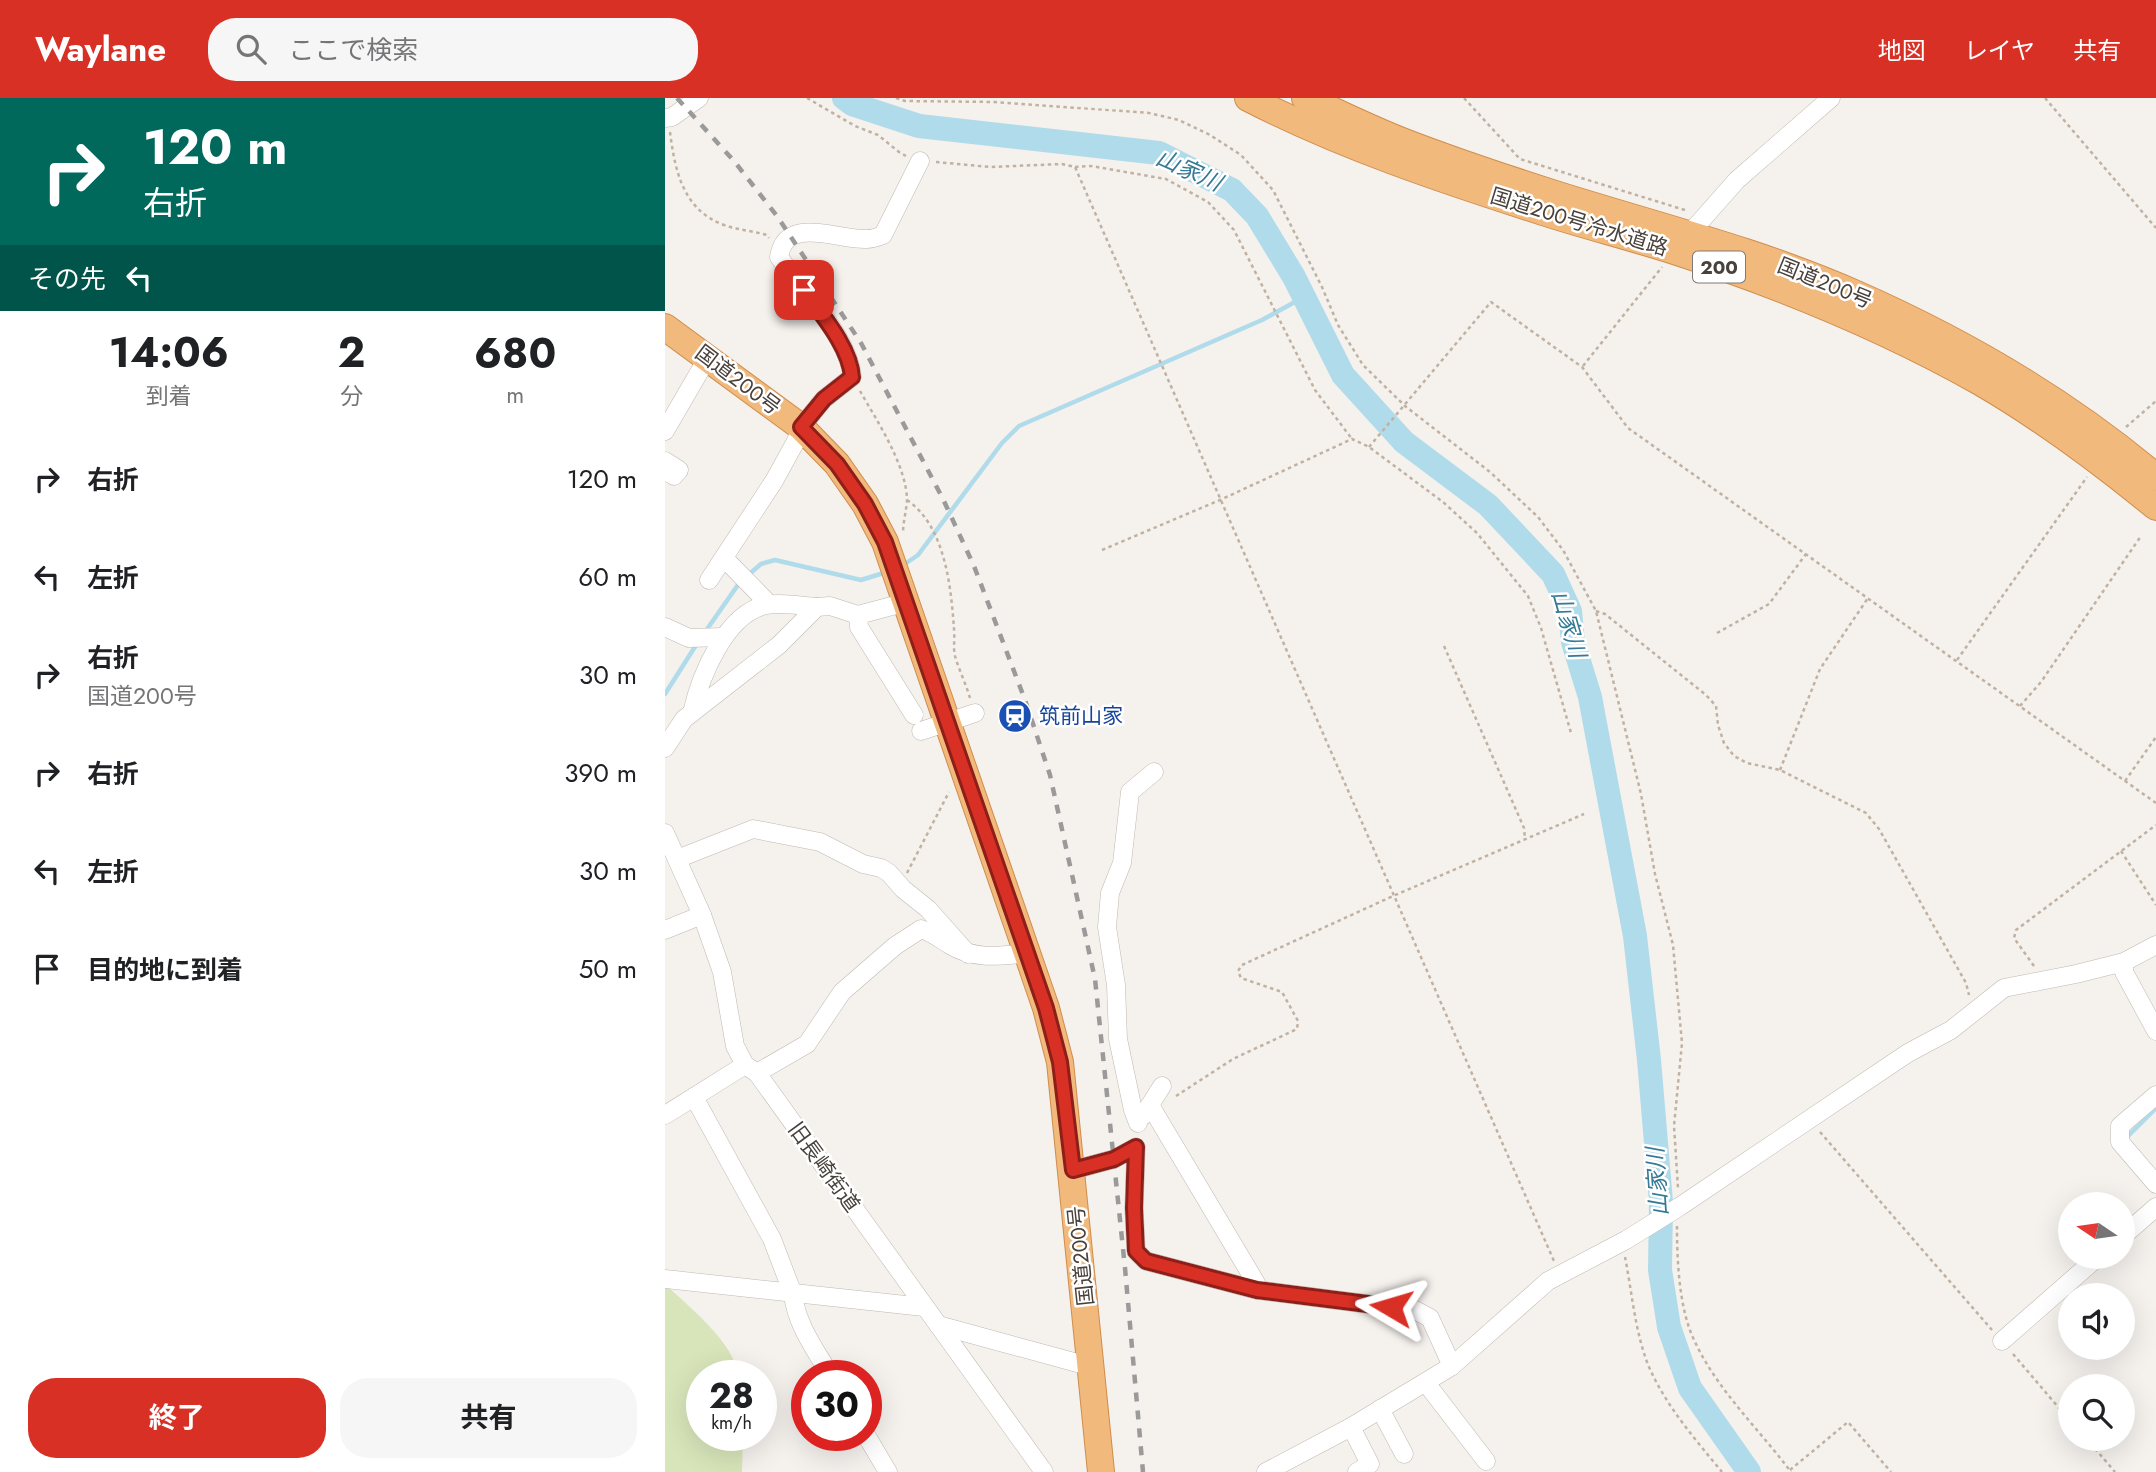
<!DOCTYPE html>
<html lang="ja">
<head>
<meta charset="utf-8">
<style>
  body { margin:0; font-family:Jost,"Noto Sans JP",sans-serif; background:#f6f6f6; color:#202124; height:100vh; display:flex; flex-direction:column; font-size:26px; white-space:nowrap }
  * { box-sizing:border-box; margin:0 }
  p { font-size:23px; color:#757577 }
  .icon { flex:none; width:38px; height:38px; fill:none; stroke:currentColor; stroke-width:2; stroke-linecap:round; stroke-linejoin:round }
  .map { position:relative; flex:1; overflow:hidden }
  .drawer { display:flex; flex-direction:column; background:#fff; width:665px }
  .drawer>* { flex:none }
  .banner { background:#00695c; color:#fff; overflow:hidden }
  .needle { width:46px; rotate:283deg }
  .buttons { position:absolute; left:1393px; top:1094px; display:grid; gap:14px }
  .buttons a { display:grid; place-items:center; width:77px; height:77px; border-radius:50%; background:#fff; box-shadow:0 7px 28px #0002; font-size:35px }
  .speed { position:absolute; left:21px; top:1262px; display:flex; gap:14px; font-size:35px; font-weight:700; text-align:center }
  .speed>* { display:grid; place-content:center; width:91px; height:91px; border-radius:50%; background:#fff; box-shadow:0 7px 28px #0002; line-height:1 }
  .speed small { font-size:18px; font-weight:400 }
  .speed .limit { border:10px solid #d22; background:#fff; color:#111 }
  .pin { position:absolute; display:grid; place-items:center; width:60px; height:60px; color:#fff; margin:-30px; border-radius:14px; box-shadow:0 4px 10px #0006 }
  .me { position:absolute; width:77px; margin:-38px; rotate:277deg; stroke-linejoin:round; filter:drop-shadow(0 0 5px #0008) }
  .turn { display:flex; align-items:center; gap:24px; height:147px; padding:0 28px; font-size:32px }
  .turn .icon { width:91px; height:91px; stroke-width:2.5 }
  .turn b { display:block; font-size:49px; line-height:60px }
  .then { display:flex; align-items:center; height:66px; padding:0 28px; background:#0003; gap:14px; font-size:26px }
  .eta { display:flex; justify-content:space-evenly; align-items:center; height:119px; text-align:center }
  .eta b { font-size:42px; font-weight:700; line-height:49px }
  .action { display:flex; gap:14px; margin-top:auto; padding:14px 28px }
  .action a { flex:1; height:80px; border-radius:28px; background:#d93025; color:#fff; font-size:28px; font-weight:700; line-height:80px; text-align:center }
  .action a+a { background:#f6f6f6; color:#202124 }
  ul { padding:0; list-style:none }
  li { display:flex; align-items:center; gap:21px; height:98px; padding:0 28px }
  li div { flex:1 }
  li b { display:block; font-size:26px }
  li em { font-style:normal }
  header { display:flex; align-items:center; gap:42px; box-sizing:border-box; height:98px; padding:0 35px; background:#d93025; color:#fff }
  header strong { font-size:33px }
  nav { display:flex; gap:38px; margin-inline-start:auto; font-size:24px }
  .search { width:490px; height:63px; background:#f6f6f6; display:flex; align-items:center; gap:18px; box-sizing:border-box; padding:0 24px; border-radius:28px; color:#757577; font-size:26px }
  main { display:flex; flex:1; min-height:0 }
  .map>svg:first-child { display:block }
</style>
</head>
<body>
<header>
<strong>Waylane</strong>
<div class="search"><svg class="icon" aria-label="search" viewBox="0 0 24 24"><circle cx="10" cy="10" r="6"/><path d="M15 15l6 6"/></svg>ここで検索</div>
<nav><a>地図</a><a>レイヤ</a><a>共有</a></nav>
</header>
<main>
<section class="drawer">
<div class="banner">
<div class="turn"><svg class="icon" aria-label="right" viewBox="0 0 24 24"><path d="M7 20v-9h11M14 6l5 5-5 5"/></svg><div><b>120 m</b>右折</div></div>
<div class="then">その先<svg class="icon" aria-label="left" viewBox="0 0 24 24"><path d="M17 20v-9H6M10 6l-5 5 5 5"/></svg></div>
</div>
<div class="eta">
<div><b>14:06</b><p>到着</p></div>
<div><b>2</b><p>分</p></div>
<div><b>680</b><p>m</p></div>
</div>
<ul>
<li><svg class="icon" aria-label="right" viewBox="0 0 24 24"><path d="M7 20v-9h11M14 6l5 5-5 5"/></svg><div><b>右折</b></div><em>120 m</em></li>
<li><svg class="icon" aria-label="left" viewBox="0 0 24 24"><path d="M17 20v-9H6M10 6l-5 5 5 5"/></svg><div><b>左折</b></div><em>60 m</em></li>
<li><svg class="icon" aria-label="right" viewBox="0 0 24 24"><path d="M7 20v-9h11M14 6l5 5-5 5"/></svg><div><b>右折</b><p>国道200号</p></div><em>30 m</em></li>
<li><svg class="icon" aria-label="right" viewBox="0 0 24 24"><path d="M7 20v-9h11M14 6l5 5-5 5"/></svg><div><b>右折</b></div><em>390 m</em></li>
<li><svg class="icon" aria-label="left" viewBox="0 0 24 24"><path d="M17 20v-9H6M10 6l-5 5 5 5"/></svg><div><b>左折</b></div><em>30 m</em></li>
<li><svg class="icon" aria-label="arrive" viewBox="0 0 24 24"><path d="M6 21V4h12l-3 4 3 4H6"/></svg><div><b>目的地に到着</b></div><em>50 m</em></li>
</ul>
<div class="action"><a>終了</a><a>共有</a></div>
</section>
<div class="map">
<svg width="1491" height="1374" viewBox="0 0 1491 1374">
  <rect width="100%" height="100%" fill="#f5f1ed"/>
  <path fill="#d8e5ba" d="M0,1186C24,1209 69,1244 73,1277L37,1278V1337H78L77,1374H0Z"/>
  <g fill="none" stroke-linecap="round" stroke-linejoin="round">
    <g stroke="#b0dbeb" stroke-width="4.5">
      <polyline points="237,468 253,457 337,345 354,328 597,222 639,199"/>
      <polyline points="82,478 96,466 110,462 196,482 222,474"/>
      <polyline points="40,534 75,484"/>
      <polyline points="0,596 33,544"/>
      <polyline points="1462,1039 1491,1010"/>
    </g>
    <polyline stroke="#b0dbeb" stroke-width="24" points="179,0 187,6 254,28 494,55 567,92 592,118 629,179 678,277 739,344 823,407 888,476 905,513 908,544 925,599 970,838 984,962 996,1104 995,1172 1004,1229 1025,1290 1084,1374"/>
    <g stroke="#c0b8b0" stroke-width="19">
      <g id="minor">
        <polyline points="0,20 7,19 34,0"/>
        <polyline points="1018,143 1072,82 1166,0"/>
        <polyline points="0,333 43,259"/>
        <polyline points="0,363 14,372 9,378 0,373"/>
        <polyline points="59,460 104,506"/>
        <path d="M44,482L109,383L131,343L136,329L159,301L187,279C185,241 136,191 114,159C121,116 174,143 202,141C207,141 213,139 218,137L255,63"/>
        <polyline points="193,517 194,529 249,617"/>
        <polyline points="0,529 24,540 59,539"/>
        <path d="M27,615C35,579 61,514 102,507C117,504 136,508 152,509"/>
        <polyline points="256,633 310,615"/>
        <polyline points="0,650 19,621 114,547 152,509 165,508 193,517 242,504"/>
        <polyline points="0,735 37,817 57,874 70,948 80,967 92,975 379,1374"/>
        <polyline points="12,761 88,731 155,744 198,766 216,770 224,775 238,791 263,811 303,856"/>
        <polyline points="0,832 37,817"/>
        <polyline points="1459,864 1459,874 1491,933"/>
        <path d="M92,975L142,946L177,894L230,848L256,831C268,835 275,841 285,847C309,862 336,858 363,855"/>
        <polyline points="1491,997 1455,1028 1455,1044 1491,1086"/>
        <path d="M29,999L107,1141L128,1196C131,1226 151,1253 166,1278"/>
        <polyline points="485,1007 591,1185 592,1192"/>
        <polyline points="0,1017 80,967"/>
        <polyline points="478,1018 497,988"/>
        <polyline points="473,1025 468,1012 453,941 451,887 442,829 445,795 457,765 465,694 489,674"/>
        <polyline points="408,1072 449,1061 471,1049 469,1110 471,1153 481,1163 592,1192 750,1212 765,1220 787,1268"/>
        <polyline points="1458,1138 1491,1109"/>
        <polyline points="0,1181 259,1209"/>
        <polyline points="273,1227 427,1269"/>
        <polyline points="1337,1243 1434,1158"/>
        <polyline points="761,1285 821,1363"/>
        <polyline points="715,1311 739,1356"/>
        <polyline points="686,1329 705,1366 692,1374"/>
        <polyline points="201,1337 223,1374"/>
        <polyline points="601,1374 686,1329 787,1268 883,1183 961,1142 1014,1109 1243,955 1286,932 1339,890 1411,876 1459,864 1491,847"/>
      </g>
    </g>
    <g stroke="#d08d4c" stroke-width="28">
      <g id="highway">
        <path d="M583,0C676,48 778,82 878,114C921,128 966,139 1009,153C1114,187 1219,230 1315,284C1377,320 1436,364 1491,409"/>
        <path d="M640,0C672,14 704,30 737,43C786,62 837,79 887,95C988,127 1091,152 1189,195C1296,242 1401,303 1491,379"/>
        <polyline points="0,229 136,329 172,366 200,406 220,444 381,910 395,964 436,1374"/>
      </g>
    </g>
    <g stroke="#c0b2a2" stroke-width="2.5" stroke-dasharray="3.5 3.5" stroke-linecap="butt">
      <polyline points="142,0 190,28 213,37 234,54 241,58"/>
      <polyline points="231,0 240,3 330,4 484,15 514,22 545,37 576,57 608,92 657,189 673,227 698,267 740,308 825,374 873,419 898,452 931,513 976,696 990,776 1008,847 1017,945 1009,1028 1013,1090"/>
      <polyline points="799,0 855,61 1023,113"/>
      <polyline points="1380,0 1491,130"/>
      <path d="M5,34C10,73 18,112 59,127C73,132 88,133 102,137L104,140"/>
      <polyline points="271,64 325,69 397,66 410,69 889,1163"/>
      <polyline points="410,69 426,68 501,81 543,104 569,132 650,292 687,341"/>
      <polyline points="918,268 997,169"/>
      <path d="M195,293C212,323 242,368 242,403C241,414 238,425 238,436"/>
      <polyline points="1461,329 1491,303"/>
      <polyline points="704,349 826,204 917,269 963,330 1491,705"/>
      <path d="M242,402C280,428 286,488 289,531C290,540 288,550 290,558C294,572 301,586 305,600"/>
      <polyline points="437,452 555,402 687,341 704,349 778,404 812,435 863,498 876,530 906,635"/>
      <polyline points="931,513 940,516 1041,597 1051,608 1053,627 1059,645 1069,658 1082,665 1115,672 1201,715 1214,731 1301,885 1304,897"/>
      <polyline points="1052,535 1104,506 1141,456"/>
      <polyline points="779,548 859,730 860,741"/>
      <polyline points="1292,562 1422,379"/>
      <polyline points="1355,608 1376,584 1476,438"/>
      <polyline points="1115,672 1155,571 1203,500"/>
      <polyline points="1460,683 1491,639"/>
      <polyline points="1456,753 1491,807"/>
      <polyline points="242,775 284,694"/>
      <polyline points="1369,868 1349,840 1351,832 1491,727"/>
      <polyline points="511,998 568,961 632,931 633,923 617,894 576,880 573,873 577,867 728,798 919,716"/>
      <polyline points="1155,1034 1327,1232"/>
      <path d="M1012,1128C1012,1163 1014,1212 1030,1244C1053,1293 1094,1331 1126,1374"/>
      <path d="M960,1159C967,1194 970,1235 984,1269C1001,1308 1030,1341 1057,1374"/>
      <polyline points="1348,1256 1405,1323"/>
      <polyline points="1421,1340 1450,1374"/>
      <polyline points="1125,1372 1183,1324 1226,1374"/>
    </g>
    <use href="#minor" stroke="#fff" stroke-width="18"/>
    <use href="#highway" stroke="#f1b97c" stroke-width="26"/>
    <polyline stroke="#9a9a9a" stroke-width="4.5" stroke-dasharray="9 9" stroke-linecap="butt" points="12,0 69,63 112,118 196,245 278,401 309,468 360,602 385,677 430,881 460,1170 478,1374"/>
  </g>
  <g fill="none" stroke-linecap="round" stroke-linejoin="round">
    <g stroke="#8d1f18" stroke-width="18">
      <path id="route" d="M139,192C156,216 185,249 187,279L159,301L136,329L172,366L200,406L220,444L381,910L395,964L408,1072L449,1061L471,1049L469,1110L471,1153L481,1163L592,1192L726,1209"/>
    </g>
    <use href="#route" stroke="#d93025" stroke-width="12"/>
  </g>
  <defs>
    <g id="station-disc" transform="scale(1.75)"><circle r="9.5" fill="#1a4fb4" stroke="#fff"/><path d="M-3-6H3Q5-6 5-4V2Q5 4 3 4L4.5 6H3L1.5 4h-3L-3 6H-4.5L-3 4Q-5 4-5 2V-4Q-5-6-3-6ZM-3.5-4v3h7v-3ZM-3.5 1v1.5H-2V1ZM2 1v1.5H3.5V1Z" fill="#fff"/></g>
  </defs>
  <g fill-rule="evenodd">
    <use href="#station-disc" x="350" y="618"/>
  </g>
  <g text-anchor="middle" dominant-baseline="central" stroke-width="5" stroke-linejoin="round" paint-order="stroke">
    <rect fill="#fff" stroke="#807a76" stroke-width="2" x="1028" y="153.5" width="52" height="31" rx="5"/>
    <g font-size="19" font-weight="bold" fill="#49413b">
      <text x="1054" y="169">200</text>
    </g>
    <g font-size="21" fill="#49413b" stroke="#fff">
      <text transform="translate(914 124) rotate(17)">国道200号冷水道路</text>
      <text transform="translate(1160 185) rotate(22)">国道200号</text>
      <text transform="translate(73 282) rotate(37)">国道200号</text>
      <text transform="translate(159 1069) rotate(54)">旧長崎街道</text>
      <text transform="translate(416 1158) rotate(-96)">国道200号</text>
    </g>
    <g font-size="21" fill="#164399" stroke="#fff" text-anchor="start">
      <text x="374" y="618">筑前山家</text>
    </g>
    <g font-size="23" font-style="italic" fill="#367a95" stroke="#fff">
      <text transform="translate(524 72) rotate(24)">山家川</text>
      <text transform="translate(904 526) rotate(74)">山家川</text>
      <text transform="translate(992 1084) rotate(-94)">山家川</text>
    </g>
  </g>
</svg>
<div class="buttons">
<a><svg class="needle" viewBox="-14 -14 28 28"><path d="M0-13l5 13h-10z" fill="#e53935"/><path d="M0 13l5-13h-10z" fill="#757577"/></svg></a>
<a><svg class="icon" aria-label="sound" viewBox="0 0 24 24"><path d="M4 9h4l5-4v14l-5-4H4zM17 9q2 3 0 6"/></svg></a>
<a><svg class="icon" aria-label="search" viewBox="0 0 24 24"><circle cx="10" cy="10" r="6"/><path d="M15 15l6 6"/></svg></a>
</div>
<div class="speed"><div>28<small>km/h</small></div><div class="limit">30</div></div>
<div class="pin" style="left:139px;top:192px;background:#d93025"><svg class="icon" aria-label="arrive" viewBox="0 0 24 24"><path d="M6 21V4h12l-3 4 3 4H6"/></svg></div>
<svg class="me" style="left:726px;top:1209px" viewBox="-20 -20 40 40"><path d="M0-17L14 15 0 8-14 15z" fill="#d93025" stroke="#fff" stroke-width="4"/></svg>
</div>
</main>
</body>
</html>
